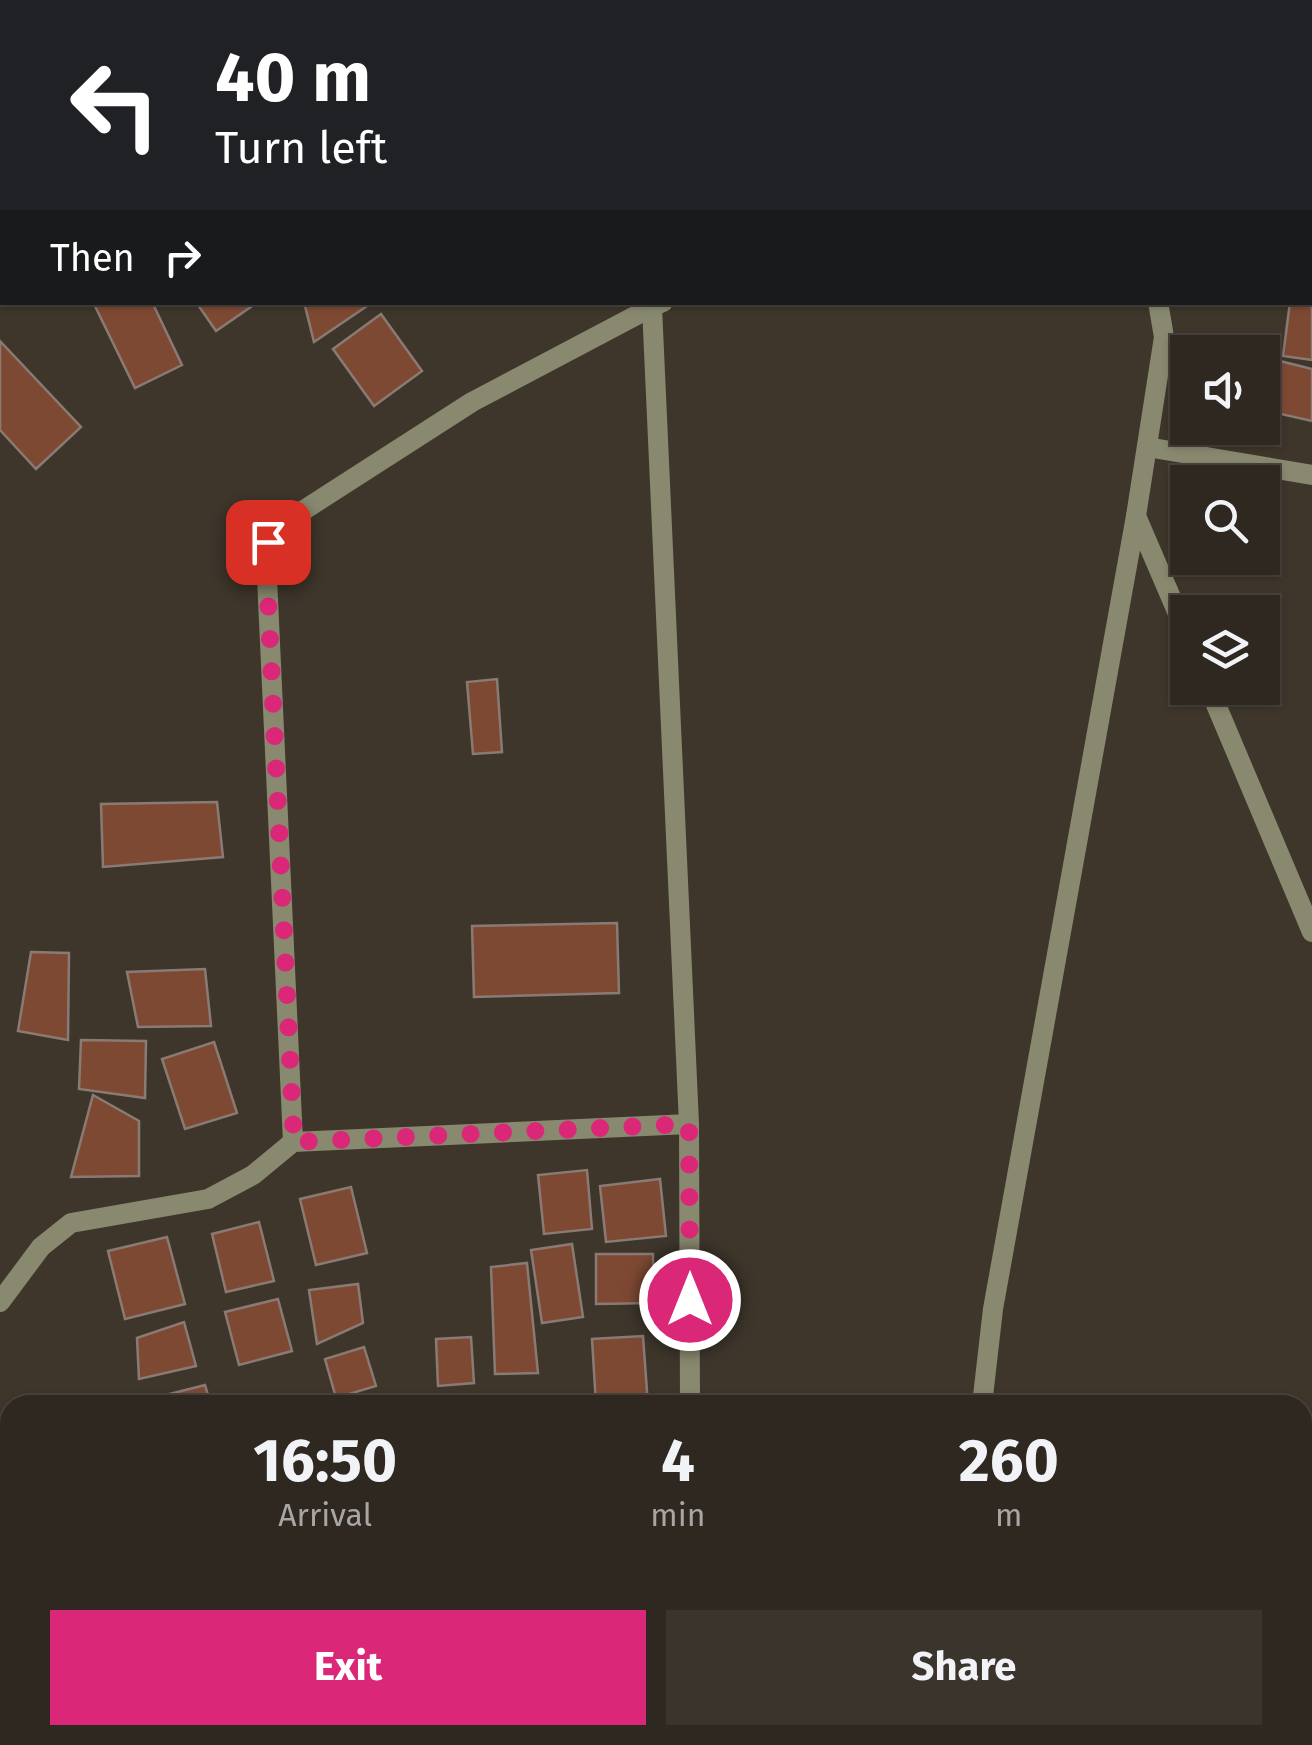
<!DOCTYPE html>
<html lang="en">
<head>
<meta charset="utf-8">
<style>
  body { margin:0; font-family:"Fira Sans",sans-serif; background:#3a342d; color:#f1f3f6; height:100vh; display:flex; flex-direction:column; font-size:38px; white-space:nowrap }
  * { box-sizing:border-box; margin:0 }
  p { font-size:32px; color:#a7a6a5 }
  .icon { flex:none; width:55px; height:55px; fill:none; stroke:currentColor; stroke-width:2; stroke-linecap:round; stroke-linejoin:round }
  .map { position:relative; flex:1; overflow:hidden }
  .sheet { position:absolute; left:0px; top:1395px; width:1312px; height:350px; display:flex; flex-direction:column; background:#2e2820; border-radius:30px 30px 0 0; box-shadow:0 2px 8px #0004,0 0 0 2px #49443e }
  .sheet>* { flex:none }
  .hud { position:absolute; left:0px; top:0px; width:1312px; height:305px; box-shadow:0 2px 8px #0004,0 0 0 2px #49443e; background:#202124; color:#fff; overflow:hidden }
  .fabs { position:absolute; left:1170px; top:335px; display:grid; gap:20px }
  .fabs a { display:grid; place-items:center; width:110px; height:110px; border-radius:0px; background:#2e2820; box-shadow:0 2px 8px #0004,0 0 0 2px #49443e; font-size:50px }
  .pin { position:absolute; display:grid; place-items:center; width:85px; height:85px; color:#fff; margin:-42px; border-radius:20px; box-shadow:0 5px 15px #0006 }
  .me { position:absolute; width:110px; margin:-55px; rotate:0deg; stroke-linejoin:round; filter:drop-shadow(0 0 8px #0008) }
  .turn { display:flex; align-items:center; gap:35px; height:210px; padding:0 50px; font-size:45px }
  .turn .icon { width:130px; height:130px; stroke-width:2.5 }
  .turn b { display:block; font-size:70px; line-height:85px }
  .then { display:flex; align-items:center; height:95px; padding:0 50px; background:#0003; gap:20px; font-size:38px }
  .eta { display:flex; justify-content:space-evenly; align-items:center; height:170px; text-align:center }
  .eta b { font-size:60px; font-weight:700; line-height:70px }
  .cta { display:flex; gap:20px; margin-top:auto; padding:20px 50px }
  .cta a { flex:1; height:115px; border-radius:0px; background:#db2777; color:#fff; font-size:40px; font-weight:700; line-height:115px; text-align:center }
  .cta a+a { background:#3a342d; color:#f1f3f6 }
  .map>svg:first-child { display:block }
</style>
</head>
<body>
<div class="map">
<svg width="1312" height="1745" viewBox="0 0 1312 1745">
  <rect width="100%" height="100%" fill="#3e362b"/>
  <polygon fill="#4c7043" points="1312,1725 1312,1745 1245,1745 1279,1735 1302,1735 1303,1728"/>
  <g fill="#7e4933" stroke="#8a7a74" stroke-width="2.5">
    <polygon points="686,0 750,0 746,2"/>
    <polygon points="93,302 152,302 182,365 135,388"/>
    <polygon points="196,302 258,302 216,331"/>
    <polygon points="304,302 373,302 314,342"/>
    <polygon points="1290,302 1312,302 1312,360 1283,356"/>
    <polygon points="381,314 422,371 374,406 333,349"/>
    <polygon points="0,341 81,427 36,469 0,430"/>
    <polygon points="1280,361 1312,369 1312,421 1268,411"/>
    <polygon points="497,679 502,752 473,754 467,682"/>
    <polygon points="217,802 223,857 103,867 101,804"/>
    <polygon points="617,923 619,993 474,997 472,926"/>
    <polygon points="31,952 69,953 68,1040 18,1031"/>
    <polygon points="205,969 211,1026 138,1027 127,972"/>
    <polygon points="81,1040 146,1041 145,1098 79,1089"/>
    <polygon points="214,1042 237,1113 185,1129 162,1059"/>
    <polygon points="93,1095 139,1121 139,1176 71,1177"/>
    <polygon points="587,1170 592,1229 544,1234 538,1175"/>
    <polygon points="660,1179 666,1236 606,1242 600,1186"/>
    <polygon points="351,1187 367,1253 316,1265 300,1199"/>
    <polygon points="259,1222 274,1281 226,1292 212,1234"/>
    <polygon points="167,1237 185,1304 125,1319 108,1251"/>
    <polygon points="572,1244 583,1317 542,1323 531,1250"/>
    <polygon points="596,1254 653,1254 654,1303 596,1304"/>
    <polygon points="527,1263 538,1373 495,1374 491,1267"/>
    <polygon points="358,1284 363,1323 317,1344 309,1290"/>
    <polygon points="278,1299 292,1351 239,1365 225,1312"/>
    <polygon points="184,1322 196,1366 139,1379 137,1338"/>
    <polygon points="643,1336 648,1405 596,1405 592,1339"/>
    <polygon points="471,1337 474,1383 438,1386 436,1339"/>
    <polygon points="364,1347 376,1386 336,1398 325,1359"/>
    <polygon points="205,1385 211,1405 152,1405 150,1399"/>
    <polygon points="476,1398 477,1405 430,1405 430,1404"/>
    <polygon points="432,1735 469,1735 473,1745 435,1745"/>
    <rect x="519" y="1735" width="40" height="10"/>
    <polygon points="660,1735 665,1743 645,1745 643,1737"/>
    <polygon points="668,1735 690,1735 690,1744 669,1745"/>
    <polygon points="702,1735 716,1735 718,1742 702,1741"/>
  </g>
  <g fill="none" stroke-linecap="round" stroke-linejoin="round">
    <g stroke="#898970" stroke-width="20">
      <polyline points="304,0 305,2"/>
      <polyline points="1076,0 1077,2"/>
      <polyline points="396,2 400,0"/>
      <polyline points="1147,447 1312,475"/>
      <polyline points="1136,516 1188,637"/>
      <polyline points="1209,688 1312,932"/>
      <polyline points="689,1124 690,1405"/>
      <polyline points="293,1142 266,556 268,542 276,528 472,402 652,307"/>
      <polyline points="0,1302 41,1247 71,1223 208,1199 253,1175 293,1142 689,1124 652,307 663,302"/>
      <polyline points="982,1405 993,1309 1136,516 1164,337 1158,302"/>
      <polyline points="1302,1552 1312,1553"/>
    </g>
    <polyline stroke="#b7b68e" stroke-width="20" points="0,256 0,257"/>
  </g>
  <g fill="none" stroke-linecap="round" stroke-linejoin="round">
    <polyline stroke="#db2777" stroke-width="18" stroke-dasharray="0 32.4" points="268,542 266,556 294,1142 689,1124 690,1300"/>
  </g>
</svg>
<div class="fabs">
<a><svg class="icon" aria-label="sound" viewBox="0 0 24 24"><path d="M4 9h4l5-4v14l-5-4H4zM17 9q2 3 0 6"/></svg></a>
<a><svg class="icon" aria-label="search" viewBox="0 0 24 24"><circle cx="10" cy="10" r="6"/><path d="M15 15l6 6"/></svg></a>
<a><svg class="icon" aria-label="layers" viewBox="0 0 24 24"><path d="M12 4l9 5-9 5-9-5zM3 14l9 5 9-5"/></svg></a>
</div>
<div class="pin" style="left:268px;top:542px;background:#d93025"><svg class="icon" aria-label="arrive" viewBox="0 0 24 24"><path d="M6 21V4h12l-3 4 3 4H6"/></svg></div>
<svg class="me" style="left:690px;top:1300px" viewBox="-20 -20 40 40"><circle r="17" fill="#db2777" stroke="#fff" stroke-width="3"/><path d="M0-11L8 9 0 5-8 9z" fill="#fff"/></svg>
<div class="hud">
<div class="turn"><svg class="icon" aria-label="left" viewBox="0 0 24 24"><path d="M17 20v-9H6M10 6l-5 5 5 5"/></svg><div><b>40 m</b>Turn left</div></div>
<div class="then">Then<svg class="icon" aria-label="right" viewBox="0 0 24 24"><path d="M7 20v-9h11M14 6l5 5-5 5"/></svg></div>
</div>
<section class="sheet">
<div class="eta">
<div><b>16:50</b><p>Arrival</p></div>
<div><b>4</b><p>min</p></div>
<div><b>260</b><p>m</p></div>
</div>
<div class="cta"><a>Exit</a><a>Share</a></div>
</section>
</div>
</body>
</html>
